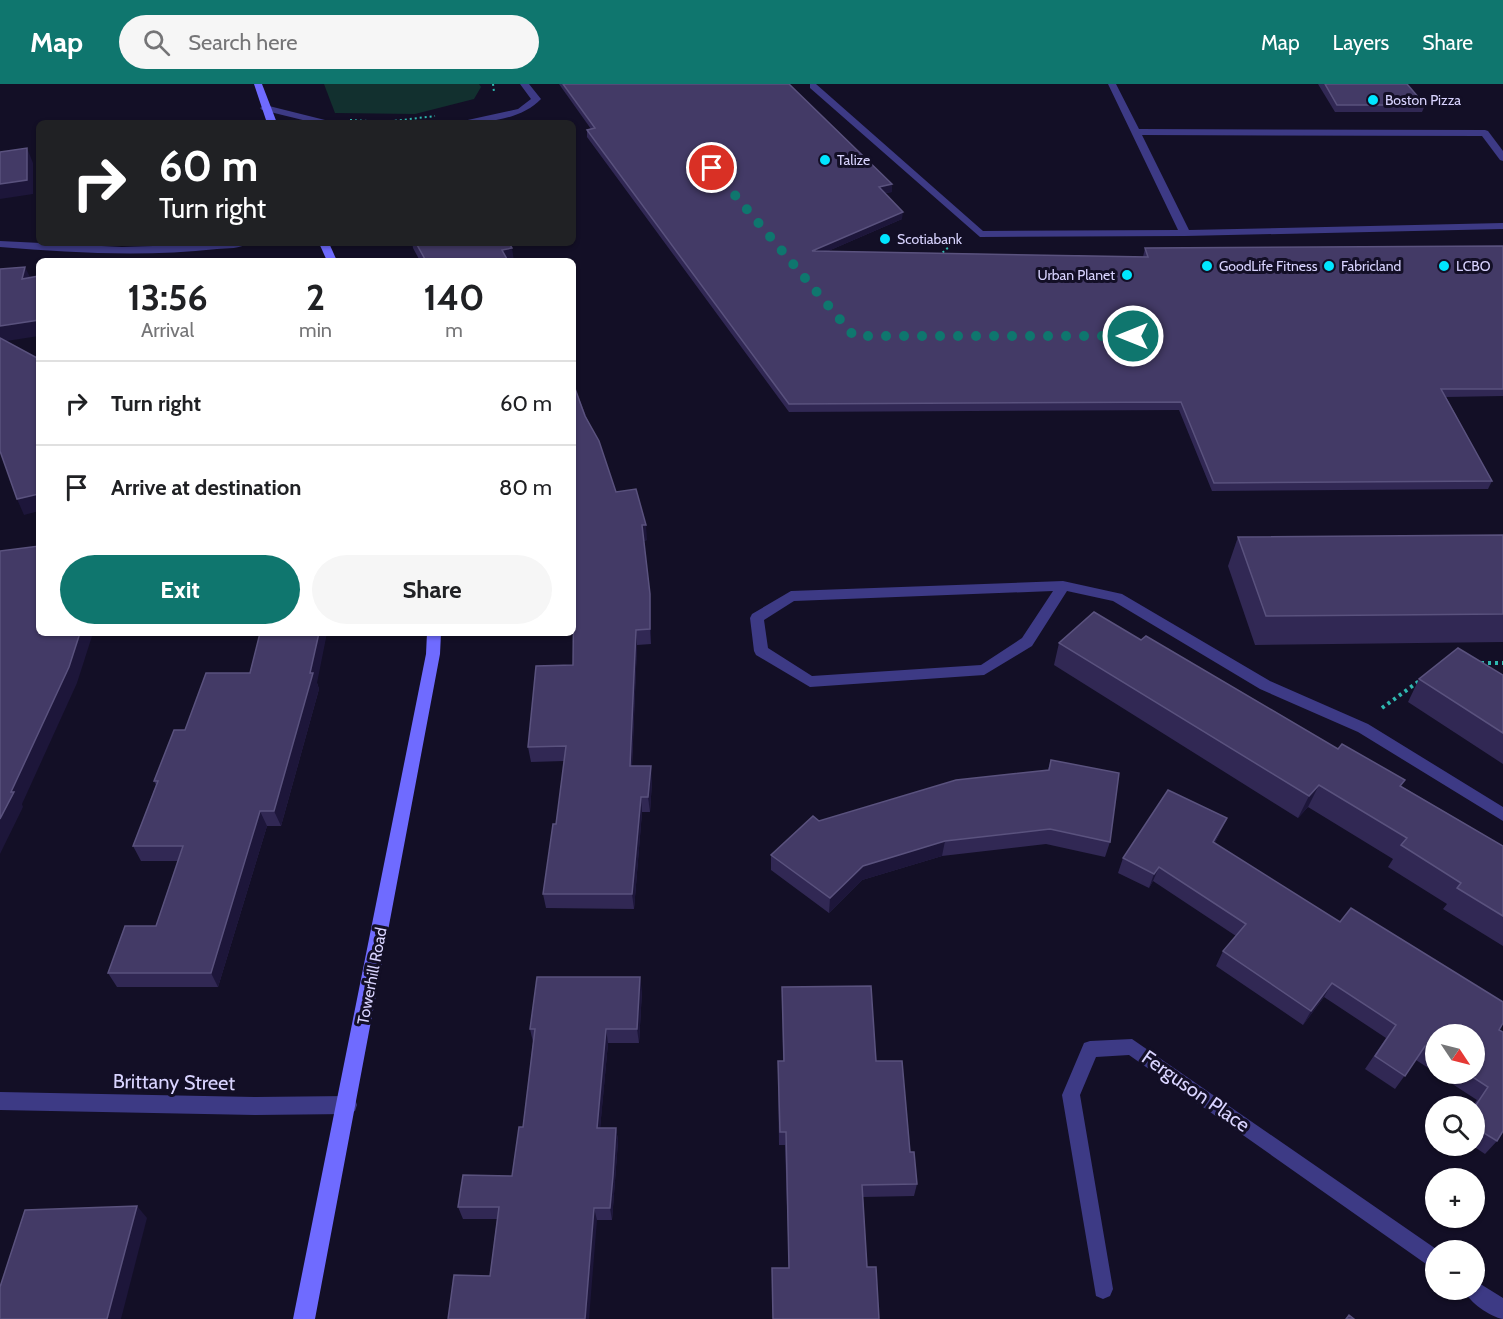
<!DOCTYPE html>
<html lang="en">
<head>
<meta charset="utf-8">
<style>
  body { margin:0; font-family:Cabin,sans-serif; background:#f6f6f6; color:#202124; height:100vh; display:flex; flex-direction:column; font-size:22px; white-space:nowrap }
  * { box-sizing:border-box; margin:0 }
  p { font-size:20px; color:#757577 }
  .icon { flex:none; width:33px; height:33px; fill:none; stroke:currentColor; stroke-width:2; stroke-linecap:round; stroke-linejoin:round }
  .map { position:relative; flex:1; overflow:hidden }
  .drawer { position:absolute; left:36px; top:174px; width:540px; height:378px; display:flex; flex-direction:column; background:#fff; border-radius:9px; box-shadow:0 2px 4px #0004 }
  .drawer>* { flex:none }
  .hud { position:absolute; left:36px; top:36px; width:540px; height:126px; border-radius:9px; box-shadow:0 2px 4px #0004; background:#202124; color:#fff; overflow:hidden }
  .needle { width:39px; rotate:125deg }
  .buttons { position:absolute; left:1425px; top:940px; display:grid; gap:12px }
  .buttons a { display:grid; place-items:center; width:60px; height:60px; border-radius:50%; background:#fff; box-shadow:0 2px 4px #0004; font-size:30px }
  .pin { position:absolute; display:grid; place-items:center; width:51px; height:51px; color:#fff; margin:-26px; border:3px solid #fff; border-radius:50%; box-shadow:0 2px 6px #0007 }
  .me { position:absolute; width:66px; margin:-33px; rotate:270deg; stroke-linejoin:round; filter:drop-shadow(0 0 4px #0008) }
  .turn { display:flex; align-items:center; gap:21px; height:126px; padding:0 24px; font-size:27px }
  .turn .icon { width:78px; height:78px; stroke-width:2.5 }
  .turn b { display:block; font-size:42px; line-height:51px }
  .eta { display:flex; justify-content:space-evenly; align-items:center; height:102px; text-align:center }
  .eta b { font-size:36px; font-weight:800; line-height:42px }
  .primary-button { display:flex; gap:12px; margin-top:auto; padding:12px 24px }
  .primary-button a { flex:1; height:69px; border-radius:36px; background:#0f766e; color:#fff; font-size:24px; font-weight:800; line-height:69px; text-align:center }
  .primary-button a+a { background:#f6f6f6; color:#202124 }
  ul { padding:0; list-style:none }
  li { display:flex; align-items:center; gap:18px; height:84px; padding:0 24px; border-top:2px solid #e0e0e0 }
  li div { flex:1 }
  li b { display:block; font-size:22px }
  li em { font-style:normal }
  header { display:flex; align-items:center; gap:36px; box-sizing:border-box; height:84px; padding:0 30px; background:#0f766e; color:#fff }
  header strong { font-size:28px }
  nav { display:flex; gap:33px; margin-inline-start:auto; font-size:21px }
  .search { width:420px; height:54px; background:#f6f6f6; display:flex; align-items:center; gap:15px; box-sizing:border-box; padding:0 21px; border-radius:33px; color:#757577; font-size:22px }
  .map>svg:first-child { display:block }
</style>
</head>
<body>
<header>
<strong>Map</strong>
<div class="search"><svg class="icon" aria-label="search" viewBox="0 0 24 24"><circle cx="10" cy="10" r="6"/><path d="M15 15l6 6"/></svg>Search here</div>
<nav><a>Map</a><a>Layers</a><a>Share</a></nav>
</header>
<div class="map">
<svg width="1503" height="1235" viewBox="0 0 1503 1235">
  <rect width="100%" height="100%" fill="#130f26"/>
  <polygon fill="#12302f" points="324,0 479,0 481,3 474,15 415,30 335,29"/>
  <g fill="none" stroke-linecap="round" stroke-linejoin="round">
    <g stroke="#2fb8b0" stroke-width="2" stroke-dasharray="2 3" stroke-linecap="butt">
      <polyline points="493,0 494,8"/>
      <polyline points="350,36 385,38 435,32"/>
      <polyline points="939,172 953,159"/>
    </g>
    <g stroke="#2fb8b0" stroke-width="4" stroke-dasharray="3 4" stroke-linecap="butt">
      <polyline points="1481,579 1503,579"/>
      <polyline points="1382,624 1422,595"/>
    </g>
    <g fill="#3d3a85" fill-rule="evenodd">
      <path d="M520,0H529L541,15C520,37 483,39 454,39L518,25L531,15Z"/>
      <polygon points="810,0 816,0 983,147 1178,146 1108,0 1116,0 1139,45 1485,46 1488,47 1503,67 1503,77 1500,76 1482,52 1142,51 1189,146 1503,139 1503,145 1185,152 980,153 810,4"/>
      <polygon points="265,21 329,37 331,39 315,39 262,26 260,24"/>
      <path d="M1063,497L1122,510L1270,597L1368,640L1503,723V737L1358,648L1260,605L1113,517L1067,507L1032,562L984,591L810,603L756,571L754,567L750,534L752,530L791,507ZM1053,507L1022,554L981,581L812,592L768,564L764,536L794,517Z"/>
    </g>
    <g fill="#3d3a85" fill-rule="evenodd">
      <path d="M0,157L122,163L248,159C241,165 227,164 217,165C145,173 72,169 0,163Z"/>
      <polygon points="1132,955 1439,1167 1436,1167 1436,1187 1129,971 1096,973 1080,1011 1113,1205 1110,1212 1103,1215 1096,1212 1062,1011 1084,959 1090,957"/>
      <polygon points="0,1008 255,1013 348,1012 355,1015 357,1021 355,1027 348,1030 255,1031 0,1026"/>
      <path d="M1474,1196L1503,1214V1235C1490,1233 1469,1218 1464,1206H1474Z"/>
    </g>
    <g fill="#6f6bff" fill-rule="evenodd">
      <polygon points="254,0 262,0 277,39 267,39"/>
      <polygon points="319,159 329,159 337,177 327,177"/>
      <polygon points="427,549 441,549 440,570 315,1235 293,1235 426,570"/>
    </g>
  </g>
  <g fill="#312854">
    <polygon points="559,0 789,0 892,100 892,108 885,109 902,135 828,167 1143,173 1145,164 1503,162 1503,312 1446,313 1492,397 1488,405 1212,407 1179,326 789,328 587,53 587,46 591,45"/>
    <polygon points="1318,0 1407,0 1425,21 1422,28 1335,28"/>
    <polygon points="412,159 509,159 514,177 420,177 413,164"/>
    <polygon points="573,299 616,408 647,456 643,457 650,510 651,560 637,561 632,682 652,697 650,728 642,728 634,825 546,824 543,810 556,740 564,677 531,678 528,663 573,581 574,503 573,494"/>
    <polygon points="1503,451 1503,558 1255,561 1228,482 1238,453"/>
    <polygon points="1141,556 1401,702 1503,762 1503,862 1443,825 1447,820 1388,783 1393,775 1308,723 1298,734 1054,581 1059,559"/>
    <polygon points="250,589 317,599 319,605 281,742 267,742 218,903 117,903 108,889 156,842 178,777 141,777 133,762 156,701 154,697 185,646"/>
    <polygon points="1503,591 1503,680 1408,618 1419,595"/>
    <polygon points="1051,676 1110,758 1105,773 1046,760 942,772 862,796 829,829 771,786 771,771 819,737 1048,686"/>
    <polygon points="1220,749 1214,760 1499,946 1497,1057 1485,1070 1473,1062 1474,1062 1474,1023 1472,1023 1477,1016 1437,990 1474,990 1436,951 1436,989 1416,976 1395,1005 1365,985 1386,954 1324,913 1303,941 1216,882 1223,867 1236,852 1153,797 1149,804 1118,789 1123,774"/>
    <polygon points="782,903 876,977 910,1068 917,1100 914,1112 863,1113 867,1183 879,1235 773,1235 772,1184 789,1184 785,1061 779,1061 778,991 778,977 783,977"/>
    <polygon points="642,907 639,959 608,959 600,1044 616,1044 618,1057 612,1136 597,1136 490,1192 497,1135 463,1135 458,1123 512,1092 523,1043 533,958 530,945"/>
  </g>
  <g fill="#1d163a">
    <polygon points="27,64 33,79 33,110 0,115 0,100"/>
    <polygon points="892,100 892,108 878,110 879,103"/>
    <polygon points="903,128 902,135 812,174 812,167"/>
    <polygon points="512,164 514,177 503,177 502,166"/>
    <polygon points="25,183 32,197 22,195"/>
    <polygon points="39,236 39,252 0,258 0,242"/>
    <polygon points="39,410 39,427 24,431 17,415"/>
    <polygon points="642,441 646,441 647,456 643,457"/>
    <polygon points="650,510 651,525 651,560 650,545"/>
    <polygon points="636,546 637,561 631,697 630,682"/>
    <polygon points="80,549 93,549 77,599 22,720 23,723 0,770 0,735"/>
    <polygon points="319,549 327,549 317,599 319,605 281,742 274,727 310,589"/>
    <polygon points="651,682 652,697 650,728 648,713"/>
    <polygon points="1319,701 1308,723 1298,734 1309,712"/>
    <polygon points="641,713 642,728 634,825 632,810"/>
    <polygon points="260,727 267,742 218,903 211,889"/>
    <polygon points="1227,734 1220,749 1206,773 1213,758"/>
    <polygon points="945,757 942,772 862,796 829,829 830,814 863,782"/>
    <polygon points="1159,783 1153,797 1149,804 1154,790"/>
    <polygon points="640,893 642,907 639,959 637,945"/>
    <polygon points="1332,899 1324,913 1303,941 1311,927"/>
    <polygon points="606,945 608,959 599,1057 597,1044"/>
    <polygon points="616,1044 618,1057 612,1136 610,1124"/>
    <polygon points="137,1122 147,1134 121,1235 107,1235"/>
    <polygon points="594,1124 597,1136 589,1235 585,1235"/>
  </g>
  <g fill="#433a66" stroke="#5a527e" stroke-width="1.5">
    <polygon points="563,0 789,0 892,100 879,103 903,128 812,167 1148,173 1145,164 1503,162 1503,305 1441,305 1492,397 1214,399 1181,318 789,320 587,46 595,44"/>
    <polygon points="1325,0 1407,0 1425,21 1337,21"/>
    <polygon points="27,64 27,96 0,100 0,68"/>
    <polygon points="416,159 509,159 512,164 502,166 508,177 426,177"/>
    <polygon points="25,183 22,195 39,192 39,236 0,242 0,185"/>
    <polygon points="0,254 39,275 39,410 17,415 0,367"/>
    <polygon points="573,299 585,332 599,357 616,408 636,405 646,441 642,441 650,510 650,545 636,546 630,682 651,682 648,713 641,713 632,810 543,810 553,740 556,740 566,662 528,663 536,582 573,581 574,488 573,488"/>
    <polygon points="1503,451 1503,530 1266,532 1238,453"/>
    <polygon points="39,462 39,549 80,549 69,583 11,708 14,708 0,735 0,467"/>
    <polygon points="1094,528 1141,556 1146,552 1338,665 1342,660 1405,696 1400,702 1503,762 1503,832 1457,804 1461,799 1401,761 1407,754 1319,701 1309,712 1059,559"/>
    <polygon points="260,549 319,549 310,589 313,589 274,727 260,727 211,889 108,889 125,842 156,842 183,762 133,762 158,697 154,697 174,646 185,646 206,589 250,589"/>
    <polygon points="1458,564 1503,591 1503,649 1419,595"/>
    <polygon points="1051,676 1119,689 1110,758 1050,745 945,757 863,782 830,814 771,771 813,732 819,737 956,696 1049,686"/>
    <polygon points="1168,706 1227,734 1213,758 1340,838 1351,824 1503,918 1503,939 1499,946 1503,948 1503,1047 1497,1057 1474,1043 1474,1024 1488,1003 1468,990 1474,990 1474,951 1436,951 1436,969 1425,962 1405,992 1375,972 1396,941 1332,899 1311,927 1223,867 1246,840 1159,783 1154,790 1123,774"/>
    <polygon points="537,893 640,893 637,945 606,945 597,1044 616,1044 613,1092 610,1124 594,1124 585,1235 448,1235 454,1191 490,1192 499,1123 458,1123 463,1091 512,1092 519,1043 523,1043 535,945 530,945"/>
    <polygon points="871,902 876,977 902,977 910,1068 914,1068 917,1100 862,1101 867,1183 876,1183 879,1235 773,1235 772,1184 789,1184 786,1048 780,1048 778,977 784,977 782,903"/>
    <polygon points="137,1122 107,1235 0,1235 0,1203 25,1126"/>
    <polygon points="1349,1231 1354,1235 1346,1235"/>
  </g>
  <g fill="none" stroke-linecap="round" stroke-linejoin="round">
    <polyline stroke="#0f766e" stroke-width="10" stroke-dasharray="0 18" points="712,84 854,252 1133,252"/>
  </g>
  <g fill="#00e5ff" stroke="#130f26" stroke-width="2">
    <circle cx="1373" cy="16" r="6"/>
    <circle cx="825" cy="76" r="6"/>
    <circle cx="885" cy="155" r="6"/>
    <circle cx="1207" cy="182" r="6"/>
    <circle cx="1329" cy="182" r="6"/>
    <circle cx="1444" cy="182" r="6"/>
    <circle cx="1127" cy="191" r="6"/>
  </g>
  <g text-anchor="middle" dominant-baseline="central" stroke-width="6" stroke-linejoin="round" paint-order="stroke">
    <g font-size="14" fill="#d9d4ff" stroke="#130f26" text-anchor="start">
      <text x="1385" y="16">Boston Pizza</text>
      <text x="837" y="76">Talize</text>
      <text x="897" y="155">Scotiabank</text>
      <text x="1219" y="182">GoodLife Fitness</text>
      <text x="1341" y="182">Fabricland</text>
      <text x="1456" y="182">LCBO</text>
      <text x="1115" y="191" text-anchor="end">Urban Planet</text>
    </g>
    <g font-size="16" fill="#d9d4ff" stroke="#130f26">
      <text transform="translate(372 892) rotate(-79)">Towerhill Road</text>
    </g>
    <g font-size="20" fill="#d9d4ff" stroke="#130f26">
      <text transform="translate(174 998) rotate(1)">Brittany Street</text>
      <text transform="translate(1196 1007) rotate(35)">Ferguson Place</text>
    </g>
  </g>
</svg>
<div class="buttons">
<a><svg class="needle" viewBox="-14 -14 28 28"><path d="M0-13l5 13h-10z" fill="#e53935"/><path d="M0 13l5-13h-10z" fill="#757577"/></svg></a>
<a><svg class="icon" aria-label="search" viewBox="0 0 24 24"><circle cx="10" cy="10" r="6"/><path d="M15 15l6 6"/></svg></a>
<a>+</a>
<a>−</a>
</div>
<div class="pin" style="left:712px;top:84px;background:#d93025"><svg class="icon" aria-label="arrive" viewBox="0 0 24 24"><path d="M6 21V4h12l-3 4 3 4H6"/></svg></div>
<svg class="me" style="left:1133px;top:252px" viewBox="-20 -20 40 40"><circle r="17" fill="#0f766e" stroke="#fff" stroke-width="3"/><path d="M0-11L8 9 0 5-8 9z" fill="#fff"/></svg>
<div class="hud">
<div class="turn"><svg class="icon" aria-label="right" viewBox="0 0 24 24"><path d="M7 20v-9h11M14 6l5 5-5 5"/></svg><div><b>60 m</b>Turn right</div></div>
</div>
<section class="drawer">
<div class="eta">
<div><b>13:56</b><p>Arrival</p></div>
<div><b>2</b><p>min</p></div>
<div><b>140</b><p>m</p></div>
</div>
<ul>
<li><svg class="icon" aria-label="right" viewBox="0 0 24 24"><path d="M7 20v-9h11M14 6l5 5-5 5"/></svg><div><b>Turn right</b></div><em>60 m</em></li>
<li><svg class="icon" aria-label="arrive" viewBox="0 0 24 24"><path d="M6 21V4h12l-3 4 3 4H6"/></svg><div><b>Arrive at destination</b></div><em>80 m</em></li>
</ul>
<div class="primary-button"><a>Exit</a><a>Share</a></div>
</section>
</div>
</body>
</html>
